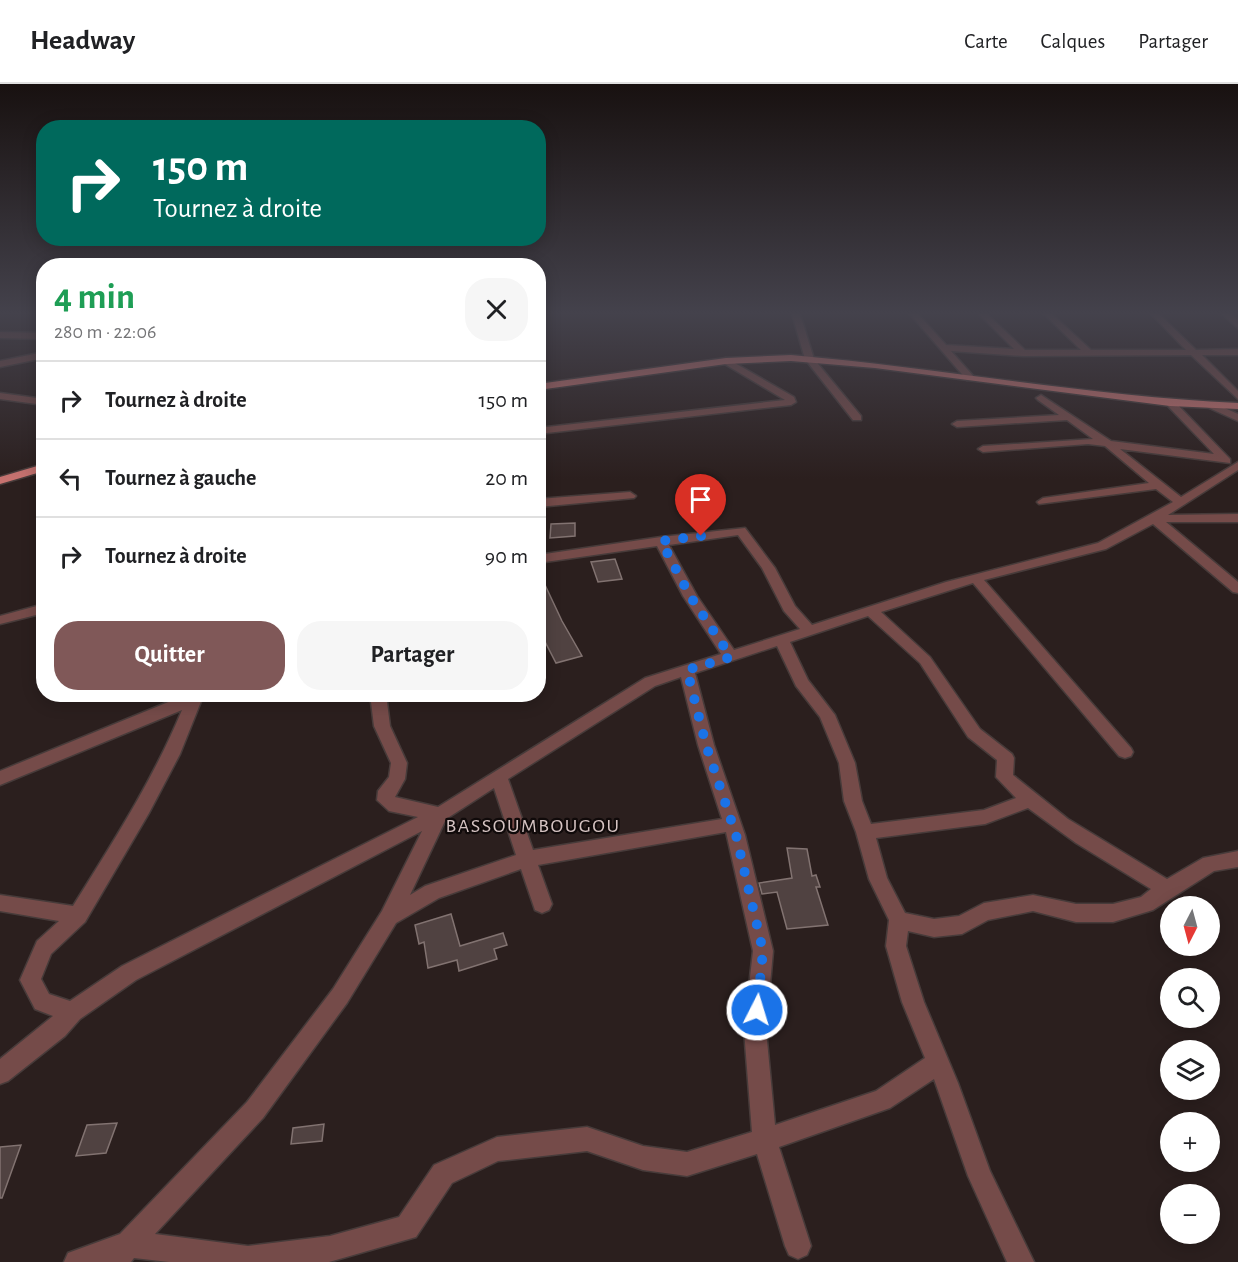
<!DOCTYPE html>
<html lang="fr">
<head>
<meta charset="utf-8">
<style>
  body { margin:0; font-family:"Alegreya Sans",sans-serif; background:#f6f6f6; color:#202124; height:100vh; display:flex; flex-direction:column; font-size:22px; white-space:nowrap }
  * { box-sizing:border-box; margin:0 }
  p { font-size:20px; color:#757577 }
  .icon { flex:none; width:33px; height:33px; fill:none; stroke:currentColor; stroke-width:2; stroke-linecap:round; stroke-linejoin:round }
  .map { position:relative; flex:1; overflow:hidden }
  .details { position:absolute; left:36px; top:174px; width:510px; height:444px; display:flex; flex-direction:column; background:#fff; border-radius:24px; box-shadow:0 3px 15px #0003 }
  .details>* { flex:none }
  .guide { position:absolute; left:36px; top:36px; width:510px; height:126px; border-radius:24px; box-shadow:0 3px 15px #0003; background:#00695c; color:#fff; overflow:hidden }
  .needle { width:39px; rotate:186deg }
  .controls { position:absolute; left:1160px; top:812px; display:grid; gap:12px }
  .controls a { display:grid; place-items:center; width:60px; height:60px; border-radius:50%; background:#fff; box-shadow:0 3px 15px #0003; font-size:30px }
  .pin { position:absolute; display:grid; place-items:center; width:51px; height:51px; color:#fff; margin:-62px -26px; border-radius:50% 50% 50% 0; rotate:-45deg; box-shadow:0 0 6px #0007 }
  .pin .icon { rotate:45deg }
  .me { position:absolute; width:66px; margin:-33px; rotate:5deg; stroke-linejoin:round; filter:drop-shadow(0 0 4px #0008) }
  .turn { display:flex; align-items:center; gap:21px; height:126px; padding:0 18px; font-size:27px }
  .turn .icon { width:78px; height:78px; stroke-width:2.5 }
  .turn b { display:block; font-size:42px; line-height:51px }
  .round { display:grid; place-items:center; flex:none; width:63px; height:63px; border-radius:24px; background:#f6f6f6 }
  .headline { display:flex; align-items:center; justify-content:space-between; height:102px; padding:0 18px }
  h1 { font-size:36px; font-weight:700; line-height:45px; color:#1e9e55 }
  .primary-button { display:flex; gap:12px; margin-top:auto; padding:12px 18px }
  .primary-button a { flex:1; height:69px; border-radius:24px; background:#805858; color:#fff; font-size:24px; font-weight:700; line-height:69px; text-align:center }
  .primary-button a+a { background:#f6f6f6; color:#202124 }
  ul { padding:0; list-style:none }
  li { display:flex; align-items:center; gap:18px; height:78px; padding:0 18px; border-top:2px solid #e0e0e0 }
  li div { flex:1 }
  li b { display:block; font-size:22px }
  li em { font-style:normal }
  header { display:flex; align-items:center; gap:36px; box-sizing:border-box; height:84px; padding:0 30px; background:#fff; border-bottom:2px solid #e0e0e0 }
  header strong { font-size:28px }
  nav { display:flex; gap:33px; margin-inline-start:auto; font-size:21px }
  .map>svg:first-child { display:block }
</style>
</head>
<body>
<header>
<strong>Headway</strong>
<nav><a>Carte</a><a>Calques</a><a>Partager</a></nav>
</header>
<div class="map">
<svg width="1238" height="1178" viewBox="0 0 1238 1178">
  <rect width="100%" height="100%" fill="#2b1f1e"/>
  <g fill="#504241" stroke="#827371" stroke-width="1.5">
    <polygon points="575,439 575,452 550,454 551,440"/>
    <polygon points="615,475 622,495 598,498 591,478"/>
    <polygon points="538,486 562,537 582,572 556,579 538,544"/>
    <polygon points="787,764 807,765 812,792 816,791 820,803 816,803 828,841 787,845 777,808 762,810 759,799 792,794"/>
    <polygon points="451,830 460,862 503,849 507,861 494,865 497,875 459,887 457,876 428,884 424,858 419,860 415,841"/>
    <polygon points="117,1039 106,1069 76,1072 87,1041"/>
    <polygon points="324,1040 322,1057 291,1060 293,1044"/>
    <polygon points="21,1061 2,1114 0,1114 0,1063"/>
  </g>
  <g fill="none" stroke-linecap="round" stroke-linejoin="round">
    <g stroke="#473b3a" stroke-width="3">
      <g id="minor">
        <polygon points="792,230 800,230 814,275 861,332 861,336 853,336 805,275"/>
        <polygon points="910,230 918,230 946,261 1014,265 979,230 987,230 1025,266 1081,266 1044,230 1052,230 1091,266 1186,266 1151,230 1159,230 1196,266 1238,265 1238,271 1202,271 1238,307 1238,315 1191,271 1023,272 951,267 975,294 967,296"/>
        <polygon points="1222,230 1231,230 1238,236 1238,244"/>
        <polygon points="0,248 44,249 44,255 0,254"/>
        <polygon points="44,268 44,274 0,283 0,277"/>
        <polygon points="726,274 794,313 796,318 791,321 538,350 538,344 785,316 723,279 723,275"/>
        <polygon points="0,309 44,315 44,321 0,315"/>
        <path d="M1041,311L1111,357L1214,370L1165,319L1174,317L1230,375V379L1120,365L1181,413L1238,378V386L1168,431L1238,430V438H1166L1238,498V509L1233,508L1153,440L1106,465L984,496L1131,664L1133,668L1131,672L1125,674L1119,672L973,499L881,528L930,573L980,645L1012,670L1014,674L1013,691L1068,735L1167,795L1203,774L1238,767V783L1214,787L1153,826L1113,838H1076L1033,827L988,836L962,850L934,853L908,847L906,862L924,918L958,999L990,1087L1034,1178H1007L968,1092L934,995L890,1024L779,1063L811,1162L807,1171L798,1175L789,1171L785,1162L757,1070L687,1092L643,1086L587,1067L498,1077L452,1099L416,1153L329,1178H169L134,1174L131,1178H64L68,1169L120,1150L247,1018L333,905L382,827L422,747L136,896L80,935L65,952L8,997L0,1000V975L53,932L35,925L20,896L37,857L59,837L0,827V811L73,822C113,758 153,696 182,626L0,701V687L188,610H204L180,670L149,729L85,838L51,870L41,895L49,910L70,917L122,882L418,733L389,727L377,716L378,707L389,693L391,679L374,642L370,610H386L390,642L407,679L405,695L395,713L438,723L645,594L721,570L683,512L657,462L538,479V471L661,453L745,444L775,484L795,522L812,541L946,498L1098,459L1173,418L1156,405L1039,420L1037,418L1043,414L1149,399L1105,362L1088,360L983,368L978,365L983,362L1093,355L1067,336L957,343L952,340L957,337L1059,331L1038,316L1036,314ZM738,451L762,484L784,527L800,545L734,566L697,512L669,461ZM868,532L920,579L968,653L997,676L996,693L1016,714L984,726L871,740L862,717L855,679L835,631L808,596L790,558ZM777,562L796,602L820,633L839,679L844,717L856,748L869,795L889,836L886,862L902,918L925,974L876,1007L775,1041L766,946L773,867L745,751L714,661L695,589ZM681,593L698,661L722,735L533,766L508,695L655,602ZM494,704L516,771L425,802L410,811L446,735ZM1028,724L1076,759L1151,805L1141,813L1113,820H1076L1033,811L984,819L959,832L934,835L905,829L887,794L876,754L985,740ZM726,748L753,867L744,946L752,1048L687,1068L643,1062L587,1043L497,1053L434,1081L399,1133L330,1152L248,1162L155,1150L263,1034L347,919L396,839L439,814L521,785L535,826L542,829L549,826L552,820L538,781Z"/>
        <polygon points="1211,318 1238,330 1238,337 1207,323 1206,321"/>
        <polygon points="630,408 636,412 634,414 538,423 538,415"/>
        <polygon points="44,520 44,529 0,540 0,532"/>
      </g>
    </g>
    <g stroke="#473b3a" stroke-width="3">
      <g id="major">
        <path d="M791,271C940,284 1088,312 1238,319V325L1170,322L875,284L791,277L726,280L538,306V300L726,274Z"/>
        <polygon points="44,380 44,387 0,400 0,393"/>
      </g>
    </g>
    <use href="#minor" fill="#754b49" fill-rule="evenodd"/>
    <use href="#major" fill="#c7726f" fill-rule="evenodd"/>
  </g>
  <linearGradient id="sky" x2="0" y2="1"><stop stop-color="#181110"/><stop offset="0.58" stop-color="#44424c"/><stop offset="1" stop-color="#44424c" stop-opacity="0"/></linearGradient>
  <rect width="1238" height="395" fill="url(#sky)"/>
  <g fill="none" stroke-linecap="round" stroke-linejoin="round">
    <polyline stroke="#1a73e8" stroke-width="10" stroke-dasharray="0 18" points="701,452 661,457 690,512 731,573 687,586 706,661 736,751 763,867 757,926"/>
  </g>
  <g text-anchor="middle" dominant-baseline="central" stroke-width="4.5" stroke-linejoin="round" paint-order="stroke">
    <g font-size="20" letter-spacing="1.5" fill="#d5c3c2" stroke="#100a0a">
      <text x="533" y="742">BASSOUMBOUGOU</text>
    </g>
  </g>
</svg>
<div class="controls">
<a><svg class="needle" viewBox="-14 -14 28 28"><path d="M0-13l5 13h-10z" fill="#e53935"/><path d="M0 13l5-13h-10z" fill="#757577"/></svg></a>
<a><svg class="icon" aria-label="search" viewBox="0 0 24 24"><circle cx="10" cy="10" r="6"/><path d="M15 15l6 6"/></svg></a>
<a><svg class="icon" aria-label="layers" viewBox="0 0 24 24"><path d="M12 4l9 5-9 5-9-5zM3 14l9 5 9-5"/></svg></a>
<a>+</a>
<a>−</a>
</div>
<div class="pin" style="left:701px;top:452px;background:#d93025"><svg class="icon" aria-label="arrive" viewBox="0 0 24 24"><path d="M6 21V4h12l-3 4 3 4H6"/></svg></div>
<svg class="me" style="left:757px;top:926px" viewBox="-20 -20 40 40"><circle r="17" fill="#1a73e8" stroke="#fff" stroke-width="3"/><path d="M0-11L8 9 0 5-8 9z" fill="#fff"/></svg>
<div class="guide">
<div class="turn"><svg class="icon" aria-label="right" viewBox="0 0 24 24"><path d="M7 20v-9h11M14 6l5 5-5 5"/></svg><div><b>150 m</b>Tournez à droite</div></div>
</div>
<section class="details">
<div class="headline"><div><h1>4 min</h1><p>280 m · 22:06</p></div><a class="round"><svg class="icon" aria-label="close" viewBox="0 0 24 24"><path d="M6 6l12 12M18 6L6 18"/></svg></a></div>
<ul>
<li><svg class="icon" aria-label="right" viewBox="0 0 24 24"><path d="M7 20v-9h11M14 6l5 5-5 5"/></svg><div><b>Tournez à droite</b></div><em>150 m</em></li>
<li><svg class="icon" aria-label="left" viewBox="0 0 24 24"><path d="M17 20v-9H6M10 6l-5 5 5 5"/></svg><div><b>Tournez à gauche</b></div><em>20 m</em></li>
<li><svg class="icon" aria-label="right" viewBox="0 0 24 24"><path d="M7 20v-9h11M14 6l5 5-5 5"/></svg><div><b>Tournez à droite</b></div><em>90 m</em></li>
</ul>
<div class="primary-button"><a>Quitter</a><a>Partager</a></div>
</section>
</div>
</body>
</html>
